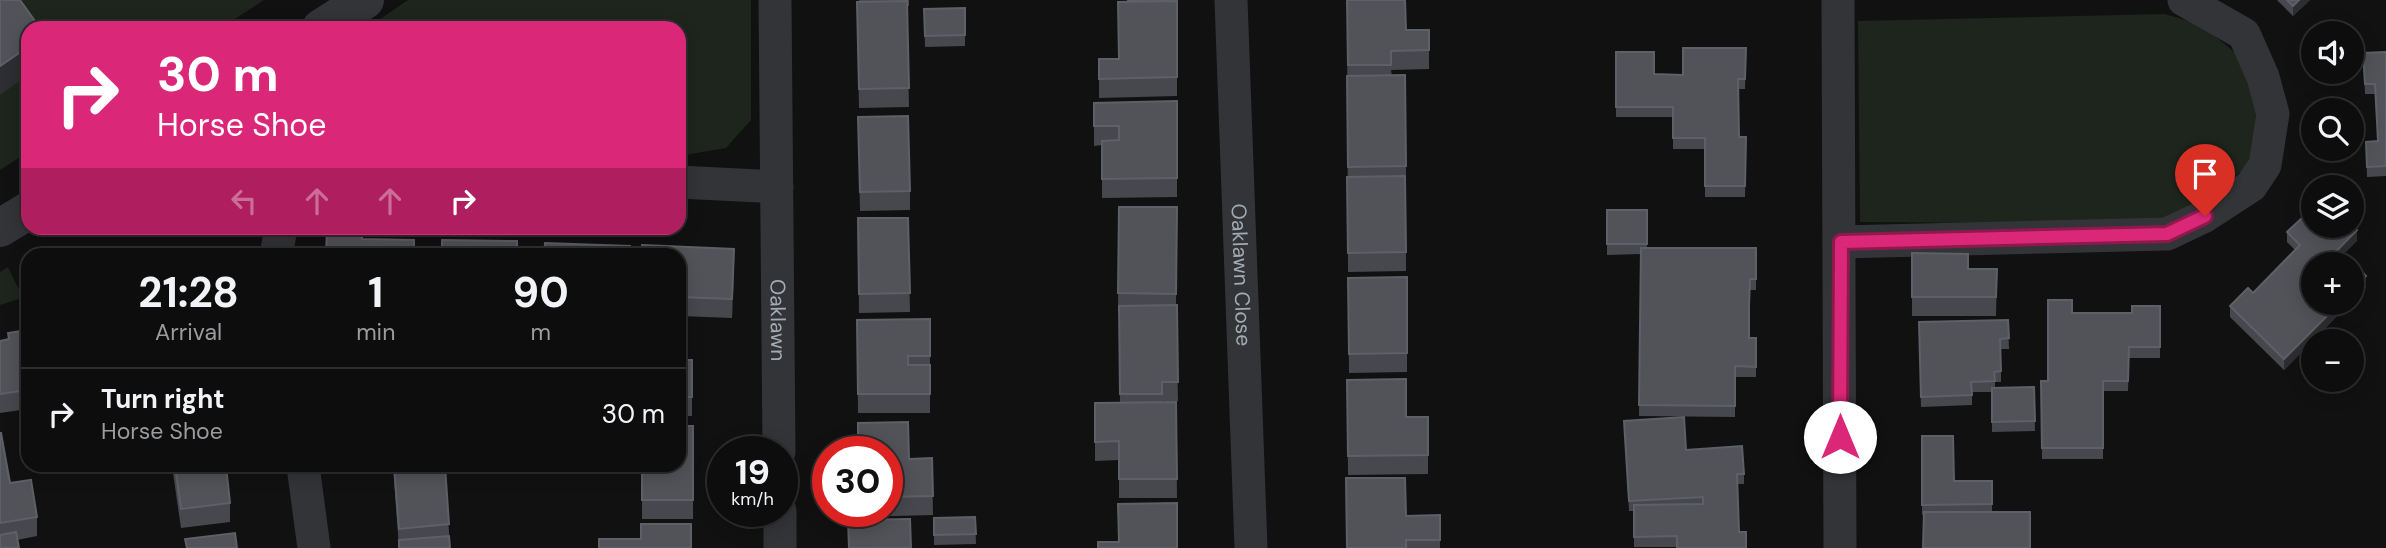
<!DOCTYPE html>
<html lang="en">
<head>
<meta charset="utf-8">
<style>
  body { margin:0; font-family:"DM Sans",sans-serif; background:#1b1b1c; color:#f1f3f6; height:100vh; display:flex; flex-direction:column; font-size:26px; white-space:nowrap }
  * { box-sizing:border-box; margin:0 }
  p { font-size:23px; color:#9a9c9e }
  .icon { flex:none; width:38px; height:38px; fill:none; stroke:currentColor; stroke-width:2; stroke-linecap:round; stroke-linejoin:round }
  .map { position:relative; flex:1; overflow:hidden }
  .panel { position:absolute; left:21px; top:248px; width:665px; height:224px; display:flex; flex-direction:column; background:#0d0d0e; border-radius:21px; box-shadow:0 4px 18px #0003,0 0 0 2px #2d2d2e }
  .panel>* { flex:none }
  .banner { position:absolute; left:21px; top:21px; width:665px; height:214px; border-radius:21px; box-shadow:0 4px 18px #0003,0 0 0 2px #2d2d2e; background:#db2777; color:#fff; overflow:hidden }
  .buttons { position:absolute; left:2301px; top:21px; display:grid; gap:14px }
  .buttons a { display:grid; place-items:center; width:63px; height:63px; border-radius:50%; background:#0d0d0e; box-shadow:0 4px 18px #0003,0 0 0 2px #2d2d2e; font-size:35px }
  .speed { position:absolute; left:707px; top:436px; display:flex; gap:14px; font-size:35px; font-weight:700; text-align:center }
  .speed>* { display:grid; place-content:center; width:91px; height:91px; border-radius:50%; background:#0d0d0e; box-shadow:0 4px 18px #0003,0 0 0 2px #2d2d2e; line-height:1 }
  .speed small { font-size:18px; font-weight:400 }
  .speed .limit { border:10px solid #d22; background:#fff; color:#111 }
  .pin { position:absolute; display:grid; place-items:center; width:60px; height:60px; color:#fff; margin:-72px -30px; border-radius:50% 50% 50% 0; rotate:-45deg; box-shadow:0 0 7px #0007 }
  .pin .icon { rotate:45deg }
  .me { position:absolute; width:77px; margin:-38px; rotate:0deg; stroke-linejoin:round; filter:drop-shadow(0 0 5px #0008) }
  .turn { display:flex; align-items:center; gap:24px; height:147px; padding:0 21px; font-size:32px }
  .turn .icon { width:91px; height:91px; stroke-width:2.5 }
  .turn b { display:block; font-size:49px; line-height:60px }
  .lanes { display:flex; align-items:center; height:66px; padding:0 21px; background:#0003; justify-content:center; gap:35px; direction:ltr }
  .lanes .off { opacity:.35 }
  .eta { display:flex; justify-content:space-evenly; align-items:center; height:119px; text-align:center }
  .eta b { font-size:42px; font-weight:700; line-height:49px }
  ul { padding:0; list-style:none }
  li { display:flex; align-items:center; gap:21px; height:91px; padding:0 21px; border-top:2px solid #2d2d2e }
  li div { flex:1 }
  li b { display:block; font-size:26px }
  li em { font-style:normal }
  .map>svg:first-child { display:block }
</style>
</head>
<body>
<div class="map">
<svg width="2386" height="548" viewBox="0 0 2386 548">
  <rect width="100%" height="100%" fill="#111112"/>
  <g fill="#1d251d">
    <polygon points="0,0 264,0 221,28 28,28 28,152 0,170"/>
    <polygon points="408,0 751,0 751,120 726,148 679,156 679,28 367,28"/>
    <polygon points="2165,14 2202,25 2247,63 2258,96 2256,143 2245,169 2193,207 2156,224 1860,222 1858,21"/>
    <polygon points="8,267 23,298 0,305 0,272"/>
  </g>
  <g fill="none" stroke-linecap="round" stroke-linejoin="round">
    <g stroke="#323437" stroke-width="33">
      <path id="s1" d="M775,0L779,452"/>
      <path id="s2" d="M1231,0L1251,548"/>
      <polyline points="1838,0 1840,548"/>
      <polyline points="679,182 777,187"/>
      <polyline points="1841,242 2167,234 2205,216 2251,186 2265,165 2273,114 2263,77 2244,34 2184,0"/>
      <polyline points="276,256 281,228"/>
      <polyline points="303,466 314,548"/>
      <polyline points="780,511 780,548"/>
    </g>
    <g stroke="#323437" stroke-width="38">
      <polyline points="321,28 365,0"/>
      <polyline points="0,228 28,211"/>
    </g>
  </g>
  <g fill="#47484d">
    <polygon points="859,0 909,0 909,6 907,6 909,107 859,108 857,21"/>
    <polygon points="1347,0 1406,30 1429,30 1429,69 1391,70 1406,166 1406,271 1348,272"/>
    <polygon points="2277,0 2310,0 2293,16"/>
    <polygon points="1174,1 1177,1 1177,96 1099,98 1099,59 1119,59"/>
    <polygon points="965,8 965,46 925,47 924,9"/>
    <polygon points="1746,48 1745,89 1738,89 1739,137 1746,137 1745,197 1705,197 1705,149 1673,149 1673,117 1616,117 1616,52 1654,74 1683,75"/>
    <polygon points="2386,52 2386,176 2367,177 2366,142 2378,141 2375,94 2365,94 2363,53"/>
    <polygon points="1177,101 1177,197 1102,198 1102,145 1094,146 1094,103"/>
    <polygon points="858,117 910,191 910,210 860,211"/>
    <polygon points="1119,207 1177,207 1176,305 1178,401 1162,401 1162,402 1176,402 1177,498 1119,498 1119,460 1095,461 1095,403 1120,403 1119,312 1118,312"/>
    <polygon points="1607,210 1647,210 1647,248 1756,248 1756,290 1750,290 1749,338 1756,338 1756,377 1735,377 1735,417 1639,416 1641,254 1607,255"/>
    <polygon points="858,218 908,218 910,312 859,313"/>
    <polygon points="2308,224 2335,230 2357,241 2314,264 2314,303 2350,303 2284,370 2230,317 2230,306 2253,293 2295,250 2287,242 2287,232"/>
    <polygon points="1912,253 1968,269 1997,269 1996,316 1912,316"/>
    <polygon points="679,256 734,268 732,318 679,316"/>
    <polygon points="1407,277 1407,372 1349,373 1348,278"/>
    <polygon points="2160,306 2160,358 2129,358 2128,391 2103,391 2103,459 2042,459 2041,381 2048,381 2072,313 2132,313"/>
    <polygon points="930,319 930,413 858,413 857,320"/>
    <polygon points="2008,320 2009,349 2001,349 2001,382 1995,382 1995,388 2034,387 2035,431 1992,432 1992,392 1972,392 1972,405 1921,407 1919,322"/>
    <polygon points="28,330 28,409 0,413 0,341 8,339 8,333"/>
    <rect x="679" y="360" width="13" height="56"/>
    <polygon points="1347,380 1406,417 1428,417 1428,474 1348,475"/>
    <polygon points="1624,421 1686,450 1744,474 1744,484 1738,484 1677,547 1634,547 1634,511 1629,511"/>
    <polygon points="693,426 693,519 642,519 642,466"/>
    <polygon points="0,433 10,483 37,517 37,536 17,540 0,548"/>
    <polygon points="1922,436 1954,481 1992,481 1992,512 1922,515"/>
    <polygon points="887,452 909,459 932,458 933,515 859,517 859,511 887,511"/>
    <polygon points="172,466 226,466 230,503 230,522 181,528"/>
    <polygon points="393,466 445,466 450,548 399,548"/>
    <polygon points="1440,515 1440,548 1347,548 1406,516"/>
    <polygon points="975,517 976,544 934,545 934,518"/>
  </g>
  <g fill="#2d2e31">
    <polygon points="2299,0 2310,0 2293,16 2293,6"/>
    <polygon points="28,47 28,75 0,95 0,66"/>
    <polygon points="2357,230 2357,241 2334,264 2324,264"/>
    <polygon points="734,249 734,268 732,318 732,299"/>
    <polygon points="2366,276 2366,287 2352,301 2352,290"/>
    <polygon points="2340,303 2350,303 2284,370 2284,359"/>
  </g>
  <g fill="#515358" stroke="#5d6066" stroke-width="2">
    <polygon points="0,0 20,0 40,28 28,28 28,47 0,66"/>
    <polygon points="1128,0 1174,0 1174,1 1128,2"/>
    <polygon points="1347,0 1405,0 1406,30 1429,30 1429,50 1391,51 1391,65 1348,65"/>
    <polygon points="2287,0 2299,0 2293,6"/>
    <polygon points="907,1 909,88 859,89 857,2"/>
    <polygon points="1177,1 1177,77 1099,79 1099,59 1119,59 1118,2"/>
    <polygon points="965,8 965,35 925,36 924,9"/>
    <polygon points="1683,48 1746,48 1745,79 1738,79 1739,137 1746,137 1745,186 1705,186 1705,138 1673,138 1673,107 1616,107 1616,52 1654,52 1654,74 1683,75"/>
    <polygon points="2386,52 2386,166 2367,167 2366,142 2378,141 2375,84 2365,84 2363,53"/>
    <polygon points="1405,75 1406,166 1348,167 1347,76"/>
    <polygon points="1177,101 1177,178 1102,179 1102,141 1119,140 1119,126 1094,126 1094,103"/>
    <polygon points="908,116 910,191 860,192 858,117"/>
    <polygon points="1405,176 1406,252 1348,253 1347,177"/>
    <polygon points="1119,207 1177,207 1176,294 1118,293"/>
    <rect x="1607" y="210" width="40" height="34"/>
    <polygon points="858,218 908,218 910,293 859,294"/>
    <polygon points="2302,218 2308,224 2314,218 2314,226 2331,226 2335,230 2340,226 2352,226 2357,230 2324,264 2314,264 2314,303 2340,303 2284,359 2230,306 2248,288 2253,293 2300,245 2287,232"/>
    <polygon points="327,228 362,229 362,239 414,240 414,256 326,256"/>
    <polygon points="442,240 517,241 517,256 442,256"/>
    <polygon points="545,243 630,246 630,256 544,256"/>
    <polygon points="642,245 734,249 732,299 679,297 679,256 642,256"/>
    <polygon points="1641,248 1756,248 1756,279 1750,279 1749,306 1749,338 1756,338 1756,367 1735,366 1735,406 1639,405"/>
    <polygon points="237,249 238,256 204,256"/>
    <polygon points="1912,253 1968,254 1968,269 1997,269 1996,297 1912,297"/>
    <polygon points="2354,263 2366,276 2352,290 2352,266"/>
    <polygon points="1407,277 1407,353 1349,354 1348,278"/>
    <polygon points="2048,300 2072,300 2072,313 2132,313 2132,306 2160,306 2160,347 2129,347 2128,381 2103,381 2103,448 2042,448 2041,381 2048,381"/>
    <polygon points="1177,305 1178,382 1162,382 1162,394 1120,394 1119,306"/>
    <polygon points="930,319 930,356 908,356 908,365 930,365 930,394 858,394 857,320"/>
    <polygon points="2008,320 2009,338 2000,339 2001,371 1994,372 1995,381 1971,382 1972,395 1921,397 1919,322"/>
    <polygon points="28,330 28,390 0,394 0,341 9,339 8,333"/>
    <rect x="679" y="360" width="13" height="37"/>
    <polygon points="1406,379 1406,417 1428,417 1428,455 1348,456 1347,380"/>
    <polygon points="2034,387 2035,421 1992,422 1992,388"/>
    <polygon points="1176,402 1177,479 1119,479 1119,441 1095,442 1095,403"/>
    <polygon points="1684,417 1686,450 1742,446 1744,474 1737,474 1739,532 1746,532 1746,548 1677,548 1677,536 1634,537 1634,505 1703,504 1703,497 1629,501 1624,421"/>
    <polygon points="908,422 909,459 932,458 933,496 887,497 887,452 858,452 858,423"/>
    <polygon points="679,426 693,426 693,500 642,500 642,466 679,466"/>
    <polygon points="0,433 1,433 10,483 31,480 37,517 0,523"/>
    <polygon points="1922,436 1953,436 1954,481 1992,481 1992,504 1922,505"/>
    <polygon points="175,466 226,466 230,503 181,509"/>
    <polygon points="394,466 445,466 449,524 399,529"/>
    <polygon points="1346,478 1405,478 1406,516 1440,515 1440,540 1406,540 1406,548 1347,548"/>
    <polygon points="1177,503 1177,548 1098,548 1098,542 1119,542 1118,504"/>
    <polygon points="1924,512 2030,512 2030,548 1923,548"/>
    <polygon points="975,517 976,534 934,535 934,518"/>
    <polygon points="910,519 911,548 849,548 848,520"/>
    <polygon points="641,524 691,524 691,548 599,548 599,539 641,539"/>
    <polygon points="16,532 19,548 0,548 0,535"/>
    <polygon points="235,533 237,548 187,548 185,539"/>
    <polygon points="449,536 450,548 399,548 399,540"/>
  </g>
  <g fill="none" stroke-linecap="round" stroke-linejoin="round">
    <g stroke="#8e194d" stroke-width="18">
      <polyline id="route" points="1840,437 1841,242 2167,234 2205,216"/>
    </g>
    <use href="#route" stroke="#db2777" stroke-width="12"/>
  </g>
  <g text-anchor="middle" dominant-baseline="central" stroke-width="5" stroke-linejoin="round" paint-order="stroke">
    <g font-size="21" fill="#a2aab3" stroke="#0c0c0d">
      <text stroke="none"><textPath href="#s2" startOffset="275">Oaklawn Close</textPath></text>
      <text stroke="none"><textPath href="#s1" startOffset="320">Oaklawn</textPath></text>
    </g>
  </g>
</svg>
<div class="buttons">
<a><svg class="icon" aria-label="sound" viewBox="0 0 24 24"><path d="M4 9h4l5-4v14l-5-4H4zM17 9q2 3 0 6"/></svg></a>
<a><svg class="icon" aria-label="search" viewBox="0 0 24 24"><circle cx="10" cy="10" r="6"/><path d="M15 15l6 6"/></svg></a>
<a><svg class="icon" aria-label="layers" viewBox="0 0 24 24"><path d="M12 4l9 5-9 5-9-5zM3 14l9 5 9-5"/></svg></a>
<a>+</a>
<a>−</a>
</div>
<div class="speed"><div>19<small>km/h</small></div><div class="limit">30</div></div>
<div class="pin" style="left:2205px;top:216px;background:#d93025"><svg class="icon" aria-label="arrive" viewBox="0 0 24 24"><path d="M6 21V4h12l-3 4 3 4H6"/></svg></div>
<svg class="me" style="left:1840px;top:437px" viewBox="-20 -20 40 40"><circle r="19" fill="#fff"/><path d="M0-13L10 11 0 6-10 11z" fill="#db2777"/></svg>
<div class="banner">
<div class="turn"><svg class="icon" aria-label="right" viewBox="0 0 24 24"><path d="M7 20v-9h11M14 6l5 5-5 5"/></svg><div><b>30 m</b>Horse Shoe</div></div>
<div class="lanes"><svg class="icon off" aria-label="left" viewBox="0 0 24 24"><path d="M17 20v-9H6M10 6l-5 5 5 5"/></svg><svg class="icon off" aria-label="ahead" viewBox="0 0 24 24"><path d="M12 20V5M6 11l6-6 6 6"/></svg><svg class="icon off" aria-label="ahead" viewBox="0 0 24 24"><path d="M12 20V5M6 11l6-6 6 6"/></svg><svg class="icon" aria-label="right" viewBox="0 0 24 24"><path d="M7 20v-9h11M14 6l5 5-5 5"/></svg></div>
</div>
<section class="panel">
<div class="eta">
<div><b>21:28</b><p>Arrival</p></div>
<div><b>1</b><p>min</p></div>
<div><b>90</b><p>m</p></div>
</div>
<ul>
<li><svg class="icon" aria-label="right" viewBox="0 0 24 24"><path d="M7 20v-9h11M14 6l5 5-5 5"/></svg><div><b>Turn right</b><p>Horse Shoe</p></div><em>30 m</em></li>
</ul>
</section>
</div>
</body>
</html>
